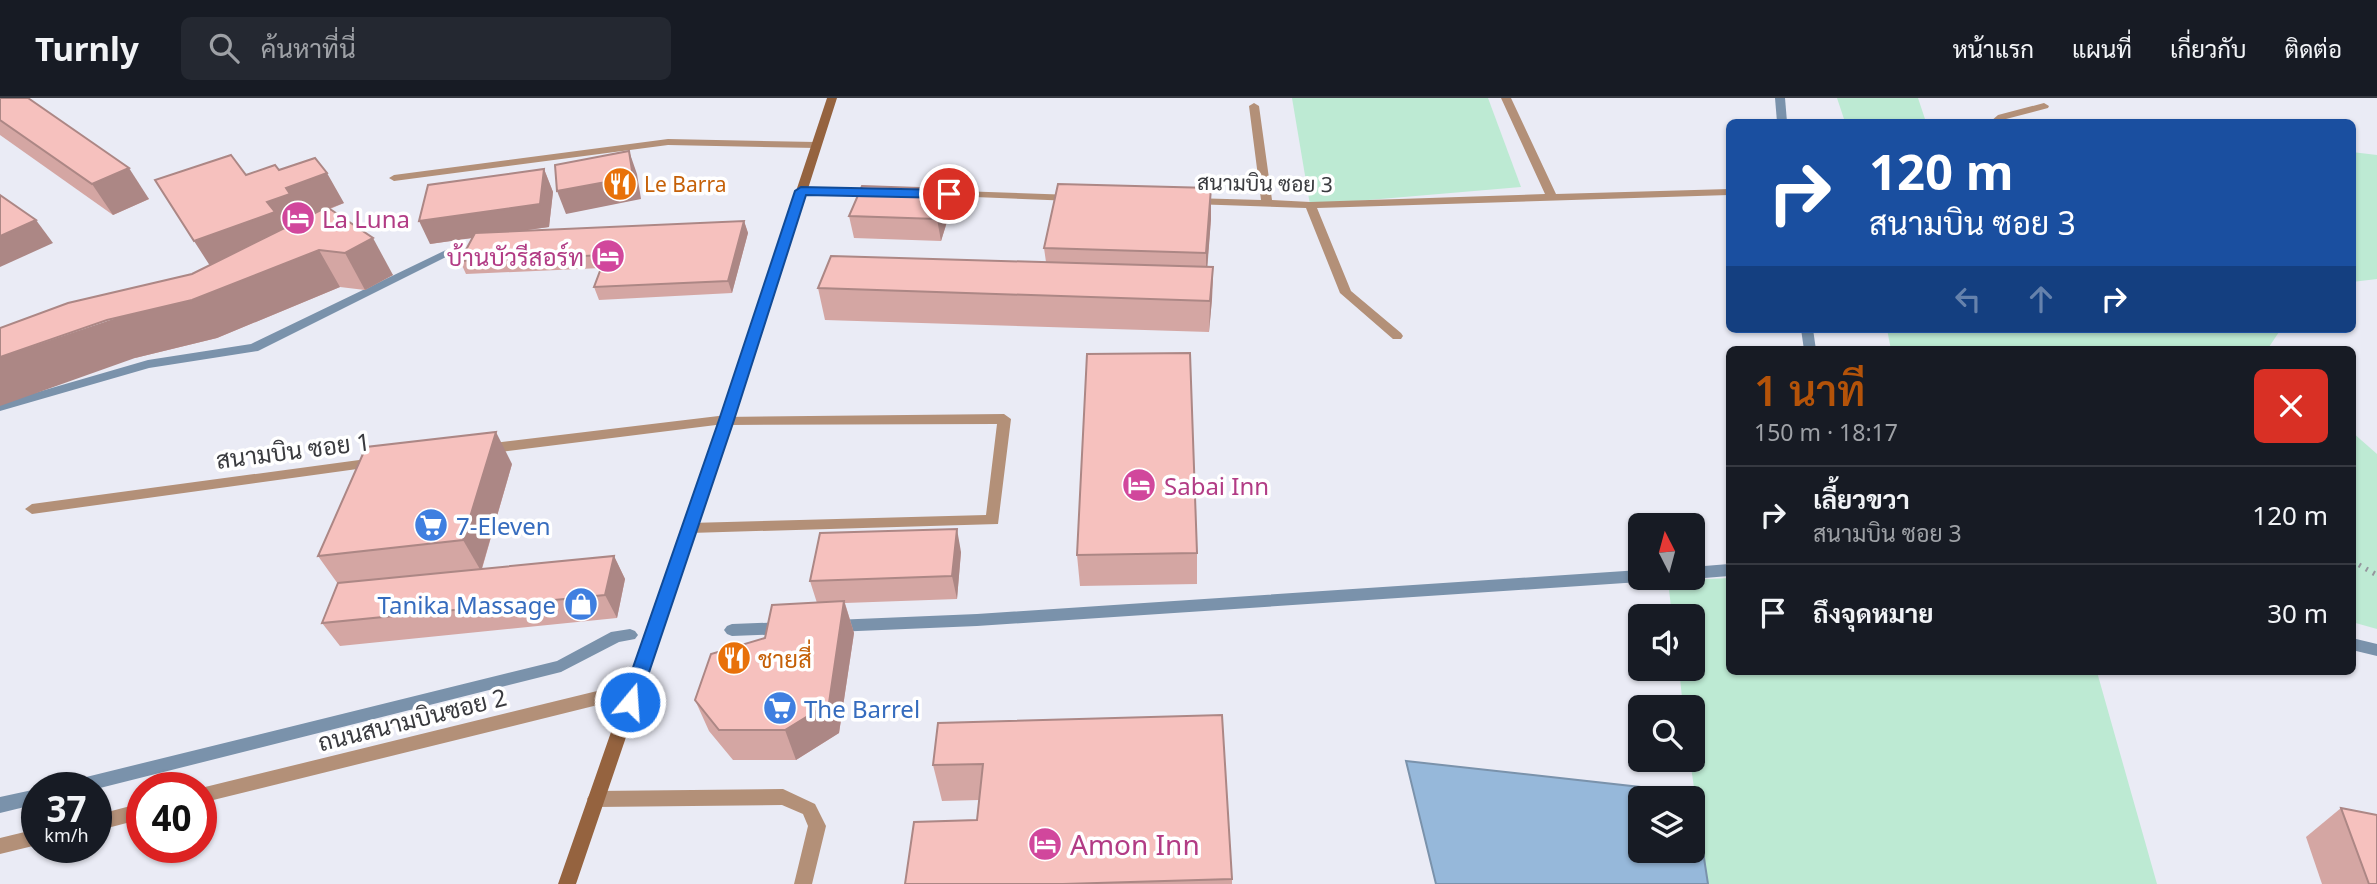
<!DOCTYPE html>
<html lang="th">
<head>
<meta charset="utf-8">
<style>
  body { margin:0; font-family:"Noto Sans",Sarabun,sans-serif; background:#242831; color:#f1f3f6; height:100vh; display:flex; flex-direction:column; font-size:26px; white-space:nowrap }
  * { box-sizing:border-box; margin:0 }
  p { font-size:23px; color:#9ea1a6 }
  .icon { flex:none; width:38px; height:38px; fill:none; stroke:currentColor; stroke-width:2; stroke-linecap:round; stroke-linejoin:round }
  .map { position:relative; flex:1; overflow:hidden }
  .sheet { position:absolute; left:1726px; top:248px; width:630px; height:329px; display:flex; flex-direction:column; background:#171b24; border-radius:10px; box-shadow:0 2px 5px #0004 }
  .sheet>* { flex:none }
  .hud { position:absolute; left:1726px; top:21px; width:630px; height:214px; border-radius:10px; box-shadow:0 2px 5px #0004; background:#1a4fa0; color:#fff; overflow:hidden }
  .needle { width:46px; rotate:354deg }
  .fabs { position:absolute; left:1628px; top:415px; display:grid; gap:14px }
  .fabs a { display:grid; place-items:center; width:77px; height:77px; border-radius:10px; background:#171b24; box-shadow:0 2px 5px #0004; font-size:35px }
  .speed { position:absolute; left:21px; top:674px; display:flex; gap:14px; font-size:35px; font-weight:700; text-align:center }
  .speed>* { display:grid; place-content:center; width:91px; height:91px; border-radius:50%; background:#171b24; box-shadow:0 2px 5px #0004; line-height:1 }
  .speed small { font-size:18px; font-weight:400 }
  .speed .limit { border:10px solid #d22; background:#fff; color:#111 }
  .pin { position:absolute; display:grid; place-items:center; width:60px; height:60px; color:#fff; margin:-30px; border:4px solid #fff; border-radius:50%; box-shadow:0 2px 7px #0007 }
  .me { position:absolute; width:77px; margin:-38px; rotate:18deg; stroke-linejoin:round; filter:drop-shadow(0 0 5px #0008) }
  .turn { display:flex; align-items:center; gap:24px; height:147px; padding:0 28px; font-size:32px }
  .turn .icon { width:91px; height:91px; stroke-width:2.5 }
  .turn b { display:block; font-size:49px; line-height:60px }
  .lanes { display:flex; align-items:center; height:66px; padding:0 28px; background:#0003; justify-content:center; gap:35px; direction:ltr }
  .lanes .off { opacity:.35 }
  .round { display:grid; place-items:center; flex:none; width:74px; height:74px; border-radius:10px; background:#242831 }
  .summary { display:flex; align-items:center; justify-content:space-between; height:119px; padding:0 28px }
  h1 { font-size:42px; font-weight:600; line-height:52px; color:#b45309 }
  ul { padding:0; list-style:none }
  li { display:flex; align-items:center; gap:21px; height:98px; padding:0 28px; border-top:2px solid #363941 }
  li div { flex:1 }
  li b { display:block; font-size:26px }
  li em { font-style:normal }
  header { display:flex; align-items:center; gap:42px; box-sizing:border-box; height:98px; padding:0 35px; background:#171b24; border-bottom:2px solid #363941 }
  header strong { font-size:33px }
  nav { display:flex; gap:38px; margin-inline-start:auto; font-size:24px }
  .search { width:490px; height:63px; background:#242831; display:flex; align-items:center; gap:18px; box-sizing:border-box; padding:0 24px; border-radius:10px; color:#9ea1a6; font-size:26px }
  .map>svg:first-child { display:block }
</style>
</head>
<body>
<header>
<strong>Turnly</strong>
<div class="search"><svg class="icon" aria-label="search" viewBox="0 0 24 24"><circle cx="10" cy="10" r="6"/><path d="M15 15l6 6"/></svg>ค้นหาที่นี่</div>
<nav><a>หน้าแรก</a><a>แผนที่</a><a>เกี่ยวกับ</a><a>ติดต่อ</a></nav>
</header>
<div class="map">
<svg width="2377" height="786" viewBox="0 0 2377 786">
  <rect width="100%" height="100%" fill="#eaebf5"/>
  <g fill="#bdead3">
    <polygon points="1292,0 1488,0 1521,89 1310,107"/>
    <polygon points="1837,0 1918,0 1926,24 1845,24"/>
    <polygon points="2352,54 2377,57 2377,181 2352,184"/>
    <polygon points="1887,231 2281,231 2267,252 1891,252"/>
    <polygon points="2352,334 2377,356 2377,531 2352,524"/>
    <polygon points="1729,480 1729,574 2097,574 2157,786 1708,786 1690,662 1692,662 1692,609 1683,609 1679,571 1692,570 1692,518 1672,518 1668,483"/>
  </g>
  <path fill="#96b8da" stroke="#7a92ab" stroke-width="2" fill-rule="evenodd" d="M1406,663L1694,695L1708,786H1436ZM1692,700V752H1640V700Z"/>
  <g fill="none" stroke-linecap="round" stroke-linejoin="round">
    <g fill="#7a92ab" fill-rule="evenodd">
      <polygon points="1775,0 1785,0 1787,24 1777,24"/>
      <polygon points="448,151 454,154 452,156 258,253 149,270 0,313 0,305 148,262 251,246"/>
      <polygon points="1801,231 1813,231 1816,252 1804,252"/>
      <polygon points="1729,466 1729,478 1692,481 1688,480 1692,480 1692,469"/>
      <polygon points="1640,472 1640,480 1647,480 1640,484 977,528 834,534 829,532 826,528 829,524 834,522 977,516"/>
      <polygon points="786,524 791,526 794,530 791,534 786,536 732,538 727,536 724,532 727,528 732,526"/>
      <polygon points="630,531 635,533 638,537 635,541 619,544 561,574 96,691 62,690 64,685 70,683 557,563 611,534"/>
      <polygon points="2352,540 2377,546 2377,558 2352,552"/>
      <polygon points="37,691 37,706 0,715 0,699"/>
    </g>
    <polyline stroke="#95969d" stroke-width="5" stroke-dasharray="2 6" stroke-linecap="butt" points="2352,463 2377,477"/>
    <g fill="#b39078" fill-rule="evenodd">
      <polygon points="1501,0 1511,0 1556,96 1729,91 1729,97 1317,110 1351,193 1401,235 1403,238 1401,241 1393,241 1340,195 1306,110 1192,106 1186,103 1192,100 1261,102 1249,8 1254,5 1259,8 1272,102 1310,104 1545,96"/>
      <polygon points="2044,5 2049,8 2048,10 2006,21 2001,24 1990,24 1998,17"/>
      <polygon points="668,41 816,44 821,47 816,50 668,47 394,83 389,80 394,77"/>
      <polygon points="801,90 878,91 883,94 878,97 797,95 796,93"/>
      <polygon points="929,92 1073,97 1079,100 1073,103 925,97 925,93"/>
      <polygon points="1004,316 1011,321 998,426 690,435 685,434 683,430 685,426 690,425 986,417 997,326 727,327 722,325 720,322 722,319"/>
      <polygon points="783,691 815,706 826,728 812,786 794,786 808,728 803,716 782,707 596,709 590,706 587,701 590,696 596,693"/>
    </g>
    <g fill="#b39078" fill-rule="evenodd">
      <polygon points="727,317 732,319 734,322 732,325 485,356 478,351 485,346"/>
      <polygon points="374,360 381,365 379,368 32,416 25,411 32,406"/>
      <polygon points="634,584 640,586 642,591 640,596 634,598 201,705 201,690"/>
      <polygon points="142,705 142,721 96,733 96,717"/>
      <polygon points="37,731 37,747 0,756 0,740"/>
    </g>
    <polygon fill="#95633f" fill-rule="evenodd" points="827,0 837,0 734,322 576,786 558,786 720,322"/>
  </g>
  <g fill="#d4a6a3">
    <polygon points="0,0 149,101 113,117 0,37"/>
    <polygon points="544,71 553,94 549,129 520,133 744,123 748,135 732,195 599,202 594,189 601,170 466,176 460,163 472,140 430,146"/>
    <polygon points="279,72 344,105 330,111 393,177 365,192 340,189 217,240 135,260 192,176 210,167 246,77"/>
    <polygon points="950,114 941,143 854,140 849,118"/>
    <polygon points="1211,121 1207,169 1213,169 1212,201 1209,234 825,222 818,190 1046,164 1044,150"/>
    <polygon points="512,366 482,471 614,458 625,481 617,520 340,548 322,525 338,486 318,458"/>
    <polygon points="961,454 957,501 845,505 854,535 839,635 796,662 733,662 709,633 695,602 765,540 817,505 810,483"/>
    <polygon points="1197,455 1197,486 1080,488 1077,457"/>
    <polygon points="938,625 1232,781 1232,786 905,786 977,722 979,702 942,703 933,667"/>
    <polygon points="2341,710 2377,786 2322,786 2306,739"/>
  </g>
  <g fill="#ac8785">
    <polygon points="629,53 637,76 641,101 566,116 557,93"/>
    <polygon points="129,70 149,101 113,117 92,86"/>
    <polygon points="544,71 553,94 549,129 430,146 419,123"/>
    <polygon points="327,75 344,105 304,120 214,174 194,143 267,104 286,90"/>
    <polygon points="1211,90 1211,121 1206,187 1206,155"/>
    <polygon points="947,91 950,114 941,143 937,121"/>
    <polygon points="36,122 53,145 0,169 0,138"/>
    <polygon points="744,123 748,135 732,195 728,183"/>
    <polygon points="373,140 393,177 365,192 345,155"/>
    <polygon points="319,152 340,189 217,240 135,260 0,308 0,259"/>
    <polygon points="1213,169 1212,201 1209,234 1210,203"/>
    <polygon points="496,334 512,366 481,473 463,442"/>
    <polygon points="957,431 961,454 957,501 952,478"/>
    <polygon points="614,458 625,481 617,520 605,497"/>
    <polygon points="844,503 854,535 839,635 796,662 785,632"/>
  </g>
  <g fill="#f6c1be" stroke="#ac8785" stroke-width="2">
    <polygon points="0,0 28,0 129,70 92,86 0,22"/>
    <polygon points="629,53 633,79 557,93 555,67"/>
    <polygon points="231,57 246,77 275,67 279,72 315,60 327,75 286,90 290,96 267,104 275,114 194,143 155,82"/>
    <polygon points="544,71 540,106 419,123 428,87"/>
    <polygon points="1058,86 1211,90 1206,155 1044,150"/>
    <polygon points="862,88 947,91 937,121 849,118"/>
    <polygon points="0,97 36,122 0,138"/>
    <polygon points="327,109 373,140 345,155 319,152 192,202 107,222 0,259 0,230 68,205 192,176"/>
    <polygon points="744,123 728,183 594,189 606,157 460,163 475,135"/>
    <polygon points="831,158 1213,169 1210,203 818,190"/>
    <polygon points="1190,255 1197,455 1077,457 1087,256"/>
    <polygon points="496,334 463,442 318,458 366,349"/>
    <polygon points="957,431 952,478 810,483 820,435"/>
    <polygon points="614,458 605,497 322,525 338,485"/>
    <polygon points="844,503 829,605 785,632 719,632 695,602 711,556 765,540 772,507"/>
    <polygon points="1222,617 1232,781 1063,786 905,786 914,724 977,722 983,666 933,667 938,625"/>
    <polygon points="2341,710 2377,717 2377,786 2369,786"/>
  </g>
  <polygon fill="#1a73e8" stroke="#114b97" stroke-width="2" points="801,89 949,92 956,96 949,100 806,97 734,322 639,604 636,609 630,611 623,609 621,604 719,322 795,93"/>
  <defs>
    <g id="restaurant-disc" transform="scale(1.75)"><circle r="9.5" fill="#e8710a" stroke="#fff"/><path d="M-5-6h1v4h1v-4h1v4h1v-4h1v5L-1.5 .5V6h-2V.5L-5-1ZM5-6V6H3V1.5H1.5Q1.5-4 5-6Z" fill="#fff"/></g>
    <g id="hotel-disc" transform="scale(1.75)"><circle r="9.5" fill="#d1479c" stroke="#fff"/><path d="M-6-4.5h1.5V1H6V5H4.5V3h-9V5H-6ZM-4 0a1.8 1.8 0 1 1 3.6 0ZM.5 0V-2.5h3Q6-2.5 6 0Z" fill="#fff"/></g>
    <g id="supermarket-disc" transform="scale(1.75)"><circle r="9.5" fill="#3f7fe0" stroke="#fff"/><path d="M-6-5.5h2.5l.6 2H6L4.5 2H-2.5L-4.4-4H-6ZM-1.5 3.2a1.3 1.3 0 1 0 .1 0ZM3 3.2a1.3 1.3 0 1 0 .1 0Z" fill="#fff"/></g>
    <g id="shop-disc" transform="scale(1.75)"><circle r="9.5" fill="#3f7fe0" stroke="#fff"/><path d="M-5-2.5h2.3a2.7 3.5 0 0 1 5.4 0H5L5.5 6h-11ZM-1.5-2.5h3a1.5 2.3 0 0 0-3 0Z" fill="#fff"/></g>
  </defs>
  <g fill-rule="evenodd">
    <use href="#restaurant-disc" x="620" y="86"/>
    <use href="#hotel-disc" x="298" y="120"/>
    <use href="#hotel-disc" x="608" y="158"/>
    <use href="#hotel-disc" x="1139" y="387"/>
    <use href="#supermarket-disc" x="431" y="427"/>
    <use href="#shop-disc" x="581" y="506"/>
    <use href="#restaurant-disc" x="734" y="560"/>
    <use href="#supermarket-disc" x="780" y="610"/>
    <use href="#hotel-disc" x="1045" y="746"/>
  </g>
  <g text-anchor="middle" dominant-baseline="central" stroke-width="7" stroke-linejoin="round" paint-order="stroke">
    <g font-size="21" fill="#393a3e" stroke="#fff">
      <text transform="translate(1265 85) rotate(1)">สนามบิน ซอย 3</text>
    </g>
    <g font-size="21" fill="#c56008" stroke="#fff" text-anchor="start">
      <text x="644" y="86">Le Barra</text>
    </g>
    <g font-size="24" fill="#b23c85" stroke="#fff" text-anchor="start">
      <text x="322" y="120">La Luna</text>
      <text x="584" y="158" text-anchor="end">บ้านบัวรีสอร์ท</text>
      <text x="1164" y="387">Sabai Inn</text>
    </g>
    <g font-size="24" fill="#393a3e" stroke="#fff">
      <text transform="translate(293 352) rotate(-7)">สนามบิน ซอย 1</text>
      <text transform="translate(412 621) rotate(-14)">ถนนสนามบินซอย 2</text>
    </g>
    <g font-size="24" fill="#366cbe" stroke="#fff" text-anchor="start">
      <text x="456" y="427">7-Eleven</text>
      <text x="556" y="506" text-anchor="end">Tanika Massage</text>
      <text x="804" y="610">The Barrel</text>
    </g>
    <g font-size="24" fill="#c56008" stroke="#fff" text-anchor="start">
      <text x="758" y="560">ชายสี่</text>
    </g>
    <g font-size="28" fill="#b23c85" stroke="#fff" text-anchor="start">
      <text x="1070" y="746">Amon Inn</text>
    </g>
  </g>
</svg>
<div class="fabs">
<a><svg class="needle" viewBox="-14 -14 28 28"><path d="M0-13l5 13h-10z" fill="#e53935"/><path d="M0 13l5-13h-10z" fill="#9ea1a6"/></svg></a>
<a><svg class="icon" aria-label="sound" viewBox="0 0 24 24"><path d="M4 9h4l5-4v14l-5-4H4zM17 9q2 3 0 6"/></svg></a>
<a><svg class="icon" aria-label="search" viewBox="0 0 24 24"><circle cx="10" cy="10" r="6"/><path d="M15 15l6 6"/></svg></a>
<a><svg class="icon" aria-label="layers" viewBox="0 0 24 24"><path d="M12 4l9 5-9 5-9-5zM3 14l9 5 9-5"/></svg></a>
</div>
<div class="speed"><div>37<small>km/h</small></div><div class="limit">40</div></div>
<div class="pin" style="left:949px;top:96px;background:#d93025"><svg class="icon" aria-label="arrive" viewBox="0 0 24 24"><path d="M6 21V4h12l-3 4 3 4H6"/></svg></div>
<svg class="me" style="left:630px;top:604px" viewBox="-20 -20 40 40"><circle r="17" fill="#1a73e8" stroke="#fff" stroke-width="3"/><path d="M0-11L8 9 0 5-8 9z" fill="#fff"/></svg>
<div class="hud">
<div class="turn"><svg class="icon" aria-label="right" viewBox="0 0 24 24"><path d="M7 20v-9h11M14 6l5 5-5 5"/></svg><div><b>120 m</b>สนามบิน ซอย 3</div></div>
<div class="lanes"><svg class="icon off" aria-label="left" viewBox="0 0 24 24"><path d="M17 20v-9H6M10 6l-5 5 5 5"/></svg><svg class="icon off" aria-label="ahead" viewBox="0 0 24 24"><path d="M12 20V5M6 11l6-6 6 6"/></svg><svg class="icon" aria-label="right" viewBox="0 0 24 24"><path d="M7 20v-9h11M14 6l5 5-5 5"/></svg></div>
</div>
<section class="sheet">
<div class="summary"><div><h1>1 นาที</h1><p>150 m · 18:17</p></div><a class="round" style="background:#d93025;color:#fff"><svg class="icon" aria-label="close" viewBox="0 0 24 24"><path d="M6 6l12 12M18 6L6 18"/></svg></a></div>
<ul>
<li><svg class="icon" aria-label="right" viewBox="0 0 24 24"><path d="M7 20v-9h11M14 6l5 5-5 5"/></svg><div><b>เลี้ยวขวา</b><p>สนามบิน ซอย 3</p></div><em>120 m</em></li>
<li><svg class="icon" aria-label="arrive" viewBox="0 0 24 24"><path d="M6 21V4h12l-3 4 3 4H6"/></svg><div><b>ถึงจุดหมาย</b></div><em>30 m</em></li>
</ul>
</section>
</div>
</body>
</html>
